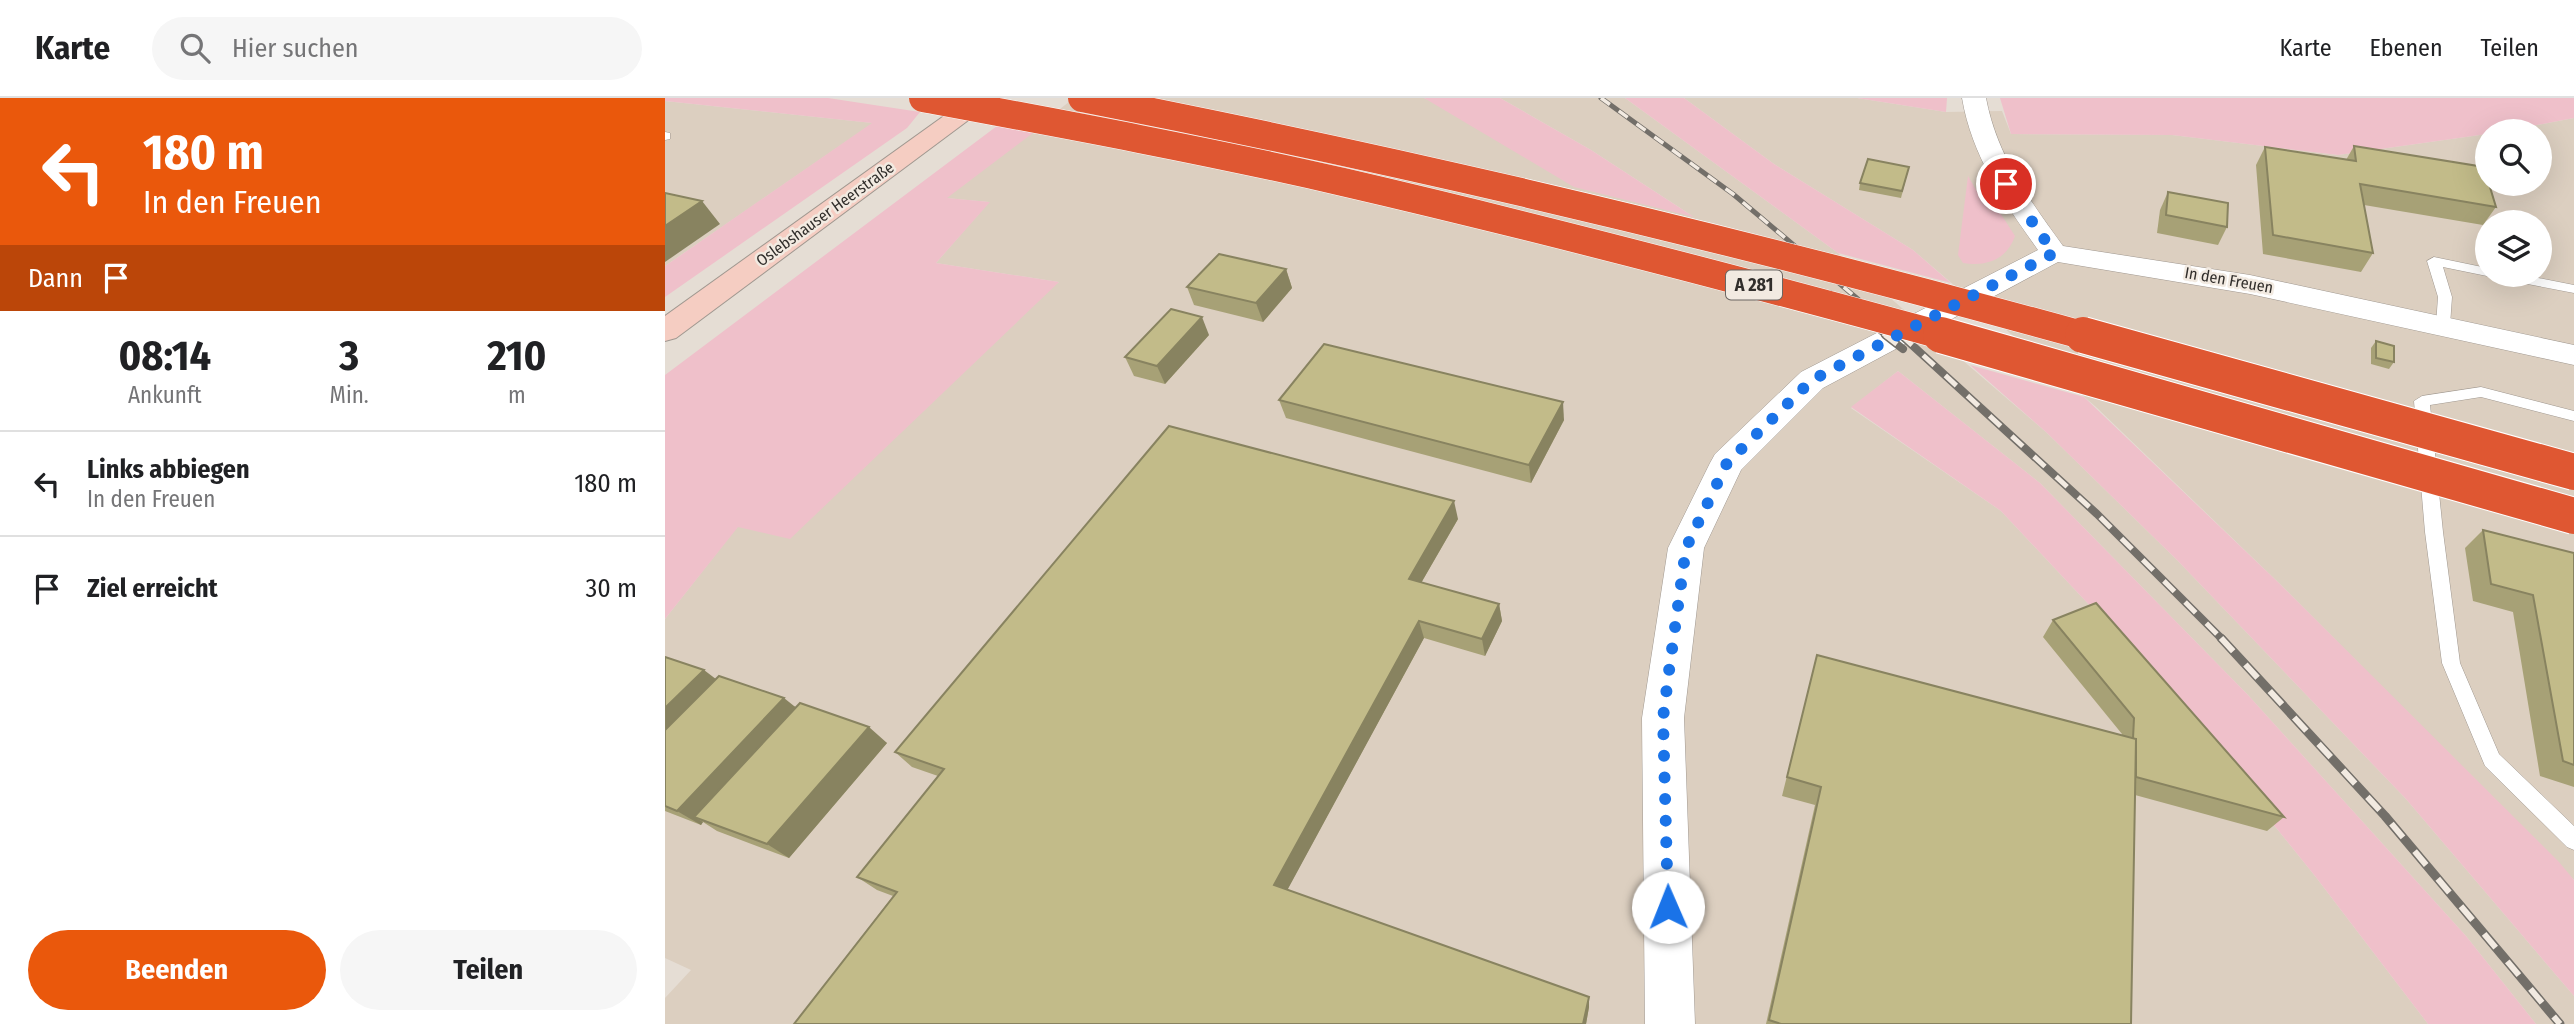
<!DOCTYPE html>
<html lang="de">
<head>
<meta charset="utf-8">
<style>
  body { margin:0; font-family:"Fira Sans Condensed",sans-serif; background:#f6f6f6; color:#202124; height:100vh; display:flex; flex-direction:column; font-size:26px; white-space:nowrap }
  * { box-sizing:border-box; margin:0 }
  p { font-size:23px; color:#757577 }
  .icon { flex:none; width:38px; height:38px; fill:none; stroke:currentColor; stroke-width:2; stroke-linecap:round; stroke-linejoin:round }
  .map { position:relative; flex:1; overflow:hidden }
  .side { display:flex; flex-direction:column; background:#fff; width:665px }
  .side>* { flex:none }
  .guide { background:#ea580c; color:#fff; overflow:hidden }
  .tools { position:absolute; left:1810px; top:21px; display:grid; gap:14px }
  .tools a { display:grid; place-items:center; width:77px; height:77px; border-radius:50%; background:#fff; box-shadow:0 7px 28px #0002; font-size:35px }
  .pin { position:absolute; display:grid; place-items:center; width:60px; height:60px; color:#fff; margin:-30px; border:4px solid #fff; border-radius:50%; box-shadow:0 2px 7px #0007 }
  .me { position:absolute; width:77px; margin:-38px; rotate:359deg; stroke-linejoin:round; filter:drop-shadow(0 0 5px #0008) }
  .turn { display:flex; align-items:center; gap:24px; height:147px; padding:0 28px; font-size:32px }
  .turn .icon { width:91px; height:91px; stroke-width:2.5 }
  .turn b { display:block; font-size:49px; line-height:60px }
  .then { display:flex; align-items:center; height:66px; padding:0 28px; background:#0003; gap:14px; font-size:26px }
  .eta { display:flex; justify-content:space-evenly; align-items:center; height:119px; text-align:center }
  .eta b { font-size:42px; font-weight:700; line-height:49px }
  .cta { display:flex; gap:14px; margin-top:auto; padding:14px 28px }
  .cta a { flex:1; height:80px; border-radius:42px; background:#ea580c; color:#fff; font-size:28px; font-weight:700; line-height:80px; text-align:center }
  .cta a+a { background:#f6f6f6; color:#202124 }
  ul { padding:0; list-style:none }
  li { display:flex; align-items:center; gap:21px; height:105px; padding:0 28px; border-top:2px solid #e0e0e0 }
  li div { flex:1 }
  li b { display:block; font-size:26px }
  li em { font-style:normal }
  header { display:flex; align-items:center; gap:42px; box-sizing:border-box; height:98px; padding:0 35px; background:#fff; border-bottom:2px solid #e0e0e0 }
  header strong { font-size:33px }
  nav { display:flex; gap:38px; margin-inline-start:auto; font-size:24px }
  .search { width:490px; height:63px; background:#f6f6f6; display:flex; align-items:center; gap:18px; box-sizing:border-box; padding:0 24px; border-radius:38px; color:#757577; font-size:26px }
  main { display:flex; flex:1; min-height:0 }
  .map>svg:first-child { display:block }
</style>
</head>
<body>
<header>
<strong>Karte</strong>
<div class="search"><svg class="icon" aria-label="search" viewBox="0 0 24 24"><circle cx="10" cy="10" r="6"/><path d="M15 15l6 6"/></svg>Hier suchen</div>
<nav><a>Karte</a><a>Ebenen</a><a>Teilen</a></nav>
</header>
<main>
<section class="side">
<div class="guide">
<div class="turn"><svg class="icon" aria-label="left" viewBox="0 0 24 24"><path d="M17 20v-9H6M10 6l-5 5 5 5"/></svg><div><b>180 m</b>In den Freuen</div></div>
<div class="then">Dann<svg class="icon" aria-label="arrive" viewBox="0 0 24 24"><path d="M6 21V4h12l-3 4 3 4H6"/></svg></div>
</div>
<div class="eta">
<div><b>08:14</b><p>Ankunft</p></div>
<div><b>3</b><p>Min.</p></div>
<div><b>210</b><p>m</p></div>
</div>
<ul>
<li><svg class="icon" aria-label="left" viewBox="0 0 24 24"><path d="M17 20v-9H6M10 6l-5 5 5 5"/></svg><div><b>Links abbiegen</b><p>In den Freuen</p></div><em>180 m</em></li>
<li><svg class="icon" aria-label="arrive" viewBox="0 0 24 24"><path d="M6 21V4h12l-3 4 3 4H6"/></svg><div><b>Ziel erreicht</b></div><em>30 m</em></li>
</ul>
<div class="cta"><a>Beenden</a><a>Teilen</a></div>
</section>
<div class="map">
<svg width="1909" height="926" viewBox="0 0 1909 926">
  <rect width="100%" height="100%" fill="#e5ddd4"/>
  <g fill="#dccfc0" fill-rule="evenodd">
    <polygon points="409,0 759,0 1026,117 926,52 835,0 960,0 1173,155 1381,334 1512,462 1741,701 1909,898 1909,926 1871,926 1801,838 1583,597 1375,385 1233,273 1186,310 1336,413 1474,560 1650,778 1763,926 0,926 0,900 26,872 0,860 0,521 73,428 394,184 271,165 324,104 281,100"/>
    <path d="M1019,0H1192L1281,14L1337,13L1346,36L1507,37L1673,57L1822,36V86H1874V33H1841L1909,20V782L1616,487L1431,309L1248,152L1109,66ZM1822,124H1874V177H1822Z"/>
    <polygon points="0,3 208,25 0,168"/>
  </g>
  <g fill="#efc0ca">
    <polygon points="0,0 163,0 255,14 242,30 0,199 0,168 207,25 0,3"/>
    <polygon points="759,0 835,0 926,52 1029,119 909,89"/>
    <polygon points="960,0 1019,0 1109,66 1248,152 1286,185 1173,155"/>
    <polygon points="1192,0 1282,0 1281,14"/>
    <polygon points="1335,0 1909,0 1909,20 1841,33 1822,33 1822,36 1673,57 1507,37 1346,36"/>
    <polygon points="332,28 368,35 282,100 325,104 271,165 394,184 125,441 73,429 0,521 0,277"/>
    <path d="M1303,78L1314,97L1334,113L1350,138C1342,161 1322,169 1298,165L1293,157Z"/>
    <polygon points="1305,267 1419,299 1616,487 1894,764 1909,782 1909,898 1741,701 1512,462 1381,334"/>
    <polygon points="1233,273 1375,385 1583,597 1801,838 1871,926 1763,926 1650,778 1474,560 1336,413 1186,309"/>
  </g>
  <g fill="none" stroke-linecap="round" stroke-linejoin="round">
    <g stroke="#a09890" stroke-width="1">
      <g id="lane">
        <polygon points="0,34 5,35 5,41 0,42"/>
        <polygon points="1769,159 1822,170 1822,177 1827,177 1822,178 1778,169 1787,199 1785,227 1778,232 1771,227 1773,199 1762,163"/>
        <polygon points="1830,177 1858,177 1909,187 1909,195 1837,181"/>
        <polygon points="1816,289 1909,313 1909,323 1816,299 1765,307 1778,434 1795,565 1834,656 1909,728 1909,752 1902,749 1820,668 1777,565 1760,434 1749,303 1757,298"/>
      </g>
    </g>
    <g stroke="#a09890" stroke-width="1">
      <path id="street" d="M1297,0H1321C1332,58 1364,101 1398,148L1585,177L1909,247V267L1585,196L1393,164L1158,290L1076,372L1039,450L1019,620L1030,926H980L977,620L1003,450L1045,365L1050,356L1136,274L1373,152C1339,104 1307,59 1297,0Z"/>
    </g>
    <g stroke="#a09890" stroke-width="2">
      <polygon id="secondary" points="304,0 333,0 11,240 0,243 0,218"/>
    </g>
    <use href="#lane" fill="#fff" fill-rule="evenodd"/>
    <use href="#street" fill="#fff" fill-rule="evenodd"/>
    <use href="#secondary" fill="#f5cdc2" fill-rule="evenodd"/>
    <g stroke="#736f69" stroke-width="5">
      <g id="rail-far2">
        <polyline points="936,0 1068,96 1238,239"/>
        <polyline points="1166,195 1222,239"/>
      </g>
    </g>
    <g stroke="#736f69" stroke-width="8">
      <g id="rail-far1">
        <polyline points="1220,237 1238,251"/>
        <polyline points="1236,237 1432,416 1558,542"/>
      </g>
    </g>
    <g stroke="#736f69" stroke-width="9">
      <polyline id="rail" points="1556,540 1720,718 1895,926"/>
    </g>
    <use href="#rail-far2" stroke="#f2eae1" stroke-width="3.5" stroke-dasharray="11" stroke-linecap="butt"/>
    <use href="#rail-far1" stroke="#f2eae1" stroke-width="5" stroke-dasharray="15" stroke-linecap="butt"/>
    <use href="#rail" stroke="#f2eae1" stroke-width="6" stroke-dasharray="18" stroke-linecap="butt"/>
    <g stroke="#fff" stroke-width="29" stroke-linecap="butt">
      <g id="highway-bridge-far1">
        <path d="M258,0C398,26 539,52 678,84C881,131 1082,184 1283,239"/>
        <path d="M417,0C756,66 1091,147 1424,239"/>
      </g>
    </g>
    <g stroke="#fff" stroke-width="38" stroke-linecap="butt">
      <g id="highway-bridge">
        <polyline points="1276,237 1909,418"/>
        <polyline points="1418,237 1909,374"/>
      </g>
    </g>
    <use href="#highway-bridge-far1" stroke="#df5732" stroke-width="28"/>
    <use href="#highway-bridge" stroke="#df5732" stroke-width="36"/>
  </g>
  <g fill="#a7a176">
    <polygon points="1689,48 1831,109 1818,127 1699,107 1708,155 1696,174 1598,156 1591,67 1600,49 1681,62"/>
    <polygon points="1244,69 1236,100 1194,92 1195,85"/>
    <polygon points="1503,94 1562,129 1553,147 1492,135 1495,112"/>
    <polygon points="621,171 627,190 598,224 529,207 522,189"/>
    <polygon points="544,237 500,286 469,278 460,259"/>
    <polygon points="1711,243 1729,264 1724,271 1706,266 1706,250"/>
    <polygon points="614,302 899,322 866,385 621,320"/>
    <polygon points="793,421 756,485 834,506 837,523 820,558 759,540 622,792 924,909 921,926 129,926 228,798 212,792 192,779 273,678 247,669 230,654"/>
    <polygon points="1818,432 1909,455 1909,689 1875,678 1848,514 1808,503 1800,450"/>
    <polygon points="1388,522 1619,719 1602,733 1470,697 1466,926 1101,926 1150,707 1117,698 1152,557 1457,637 1457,636 1378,539"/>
    <polygon points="0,559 50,581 131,609 222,645 124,760 52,733 38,724 36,727 0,713"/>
  </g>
  <g fill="#888360">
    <polygon points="37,103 55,126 0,164 0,128"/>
    <polygon points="621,171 627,190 598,224 591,205"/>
    <polygon points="537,219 544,237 500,286 492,268"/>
    <polygon points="898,304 899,322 866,385 864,367"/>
    <polygon points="789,403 793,421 748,499 744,481"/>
    <polygon points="834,506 837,523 820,558 817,541"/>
    <polygon points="754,523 759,540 618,800 609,787"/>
    <polygon points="39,572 60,588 0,648 0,610"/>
    <polygon points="119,600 139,616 29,719 38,724 36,727 12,713"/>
    <polygon points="204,629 222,645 124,760 102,746"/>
    <polygon points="924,899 924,909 921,926 918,926"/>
  </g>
  <g fill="#c2bb89" stroke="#888360" stroke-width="2">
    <polygon points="1689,48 1819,69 1822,78 1822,86 1824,86 1831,109 1695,86 1708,155 1608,137 1600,49 1691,63"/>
    <polygon points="1203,61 1244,69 1237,93 1195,85"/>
    <polygon points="1503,94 1563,105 1562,129 1501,117"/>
    <polygon points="0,95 37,103 0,128"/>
    <polygon points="554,156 621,171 591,205 522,189"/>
    <polygon points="506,211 537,219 492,268 460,259"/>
    <polygon points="1711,243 1729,248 1729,264 1711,260"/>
    <polygon points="659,246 898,304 864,367 614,302"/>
    <polygon points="504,328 789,403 744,481 834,506 817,541 754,523 609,787 924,899 918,926 129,926 232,794 192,779 279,671 230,654"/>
    <polygon points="1818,432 1909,455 1909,667 1898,663 1868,497 1826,486"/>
    <polygon points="1431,505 1619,719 1471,679 1471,641 1468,641 1469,620 1388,522"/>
    <polygon points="1152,557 1471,641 1466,926 1116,926 1104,922 1156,689 1122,679"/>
    <polygon points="0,559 39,572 0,610"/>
    <polygon points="54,578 119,600 12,713 0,708 0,632"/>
    <polygon points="135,605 204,629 102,746 29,719"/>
  </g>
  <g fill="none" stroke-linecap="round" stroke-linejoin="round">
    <polyline stroke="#1a73e8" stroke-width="12" stroke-dasharray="0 21.6" points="1003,809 998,620 1004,573 1021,450 1062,365 1147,282 1389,155 1341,86"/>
  </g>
  <g text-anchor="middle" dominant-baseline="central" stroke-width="5" stroke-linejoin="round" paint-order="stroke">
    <g font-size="16" fill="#312e2b" stroke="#f2eae1">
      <text transform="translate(160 116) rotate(-36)">Oslebshauser Heerstraße</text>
      <text transform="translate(1564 182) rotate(10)">In den Freuen</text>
    </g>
    <rect fill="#f2eae1" stroke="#6b6662" stroke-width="2" x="1061" y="172.5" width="56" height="29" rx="5"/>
    <g font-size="18" font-weight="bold" fill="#312e2b">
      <text x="1089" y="187">A 281</text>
    </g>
  </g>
</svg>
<div class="tools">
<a><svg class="icon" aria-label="search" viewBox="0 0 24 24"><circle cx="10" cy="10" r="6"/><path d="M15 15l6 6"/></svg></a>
<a><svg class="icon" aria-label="layers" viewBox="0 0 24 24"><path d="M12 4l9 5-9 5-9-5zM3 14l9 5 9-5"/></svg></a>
</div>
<div class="pin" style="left:1341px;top:86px;background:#d93025"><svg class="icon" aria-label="arrive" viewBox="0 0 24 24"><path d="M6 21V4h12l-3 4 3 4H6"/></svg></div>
<svg class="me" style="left:1003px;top:809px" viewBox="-20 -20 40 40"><circle r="19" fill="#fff"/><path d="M0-13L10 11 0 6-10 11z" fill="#1a73e8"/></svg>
</div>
</main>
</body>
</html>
